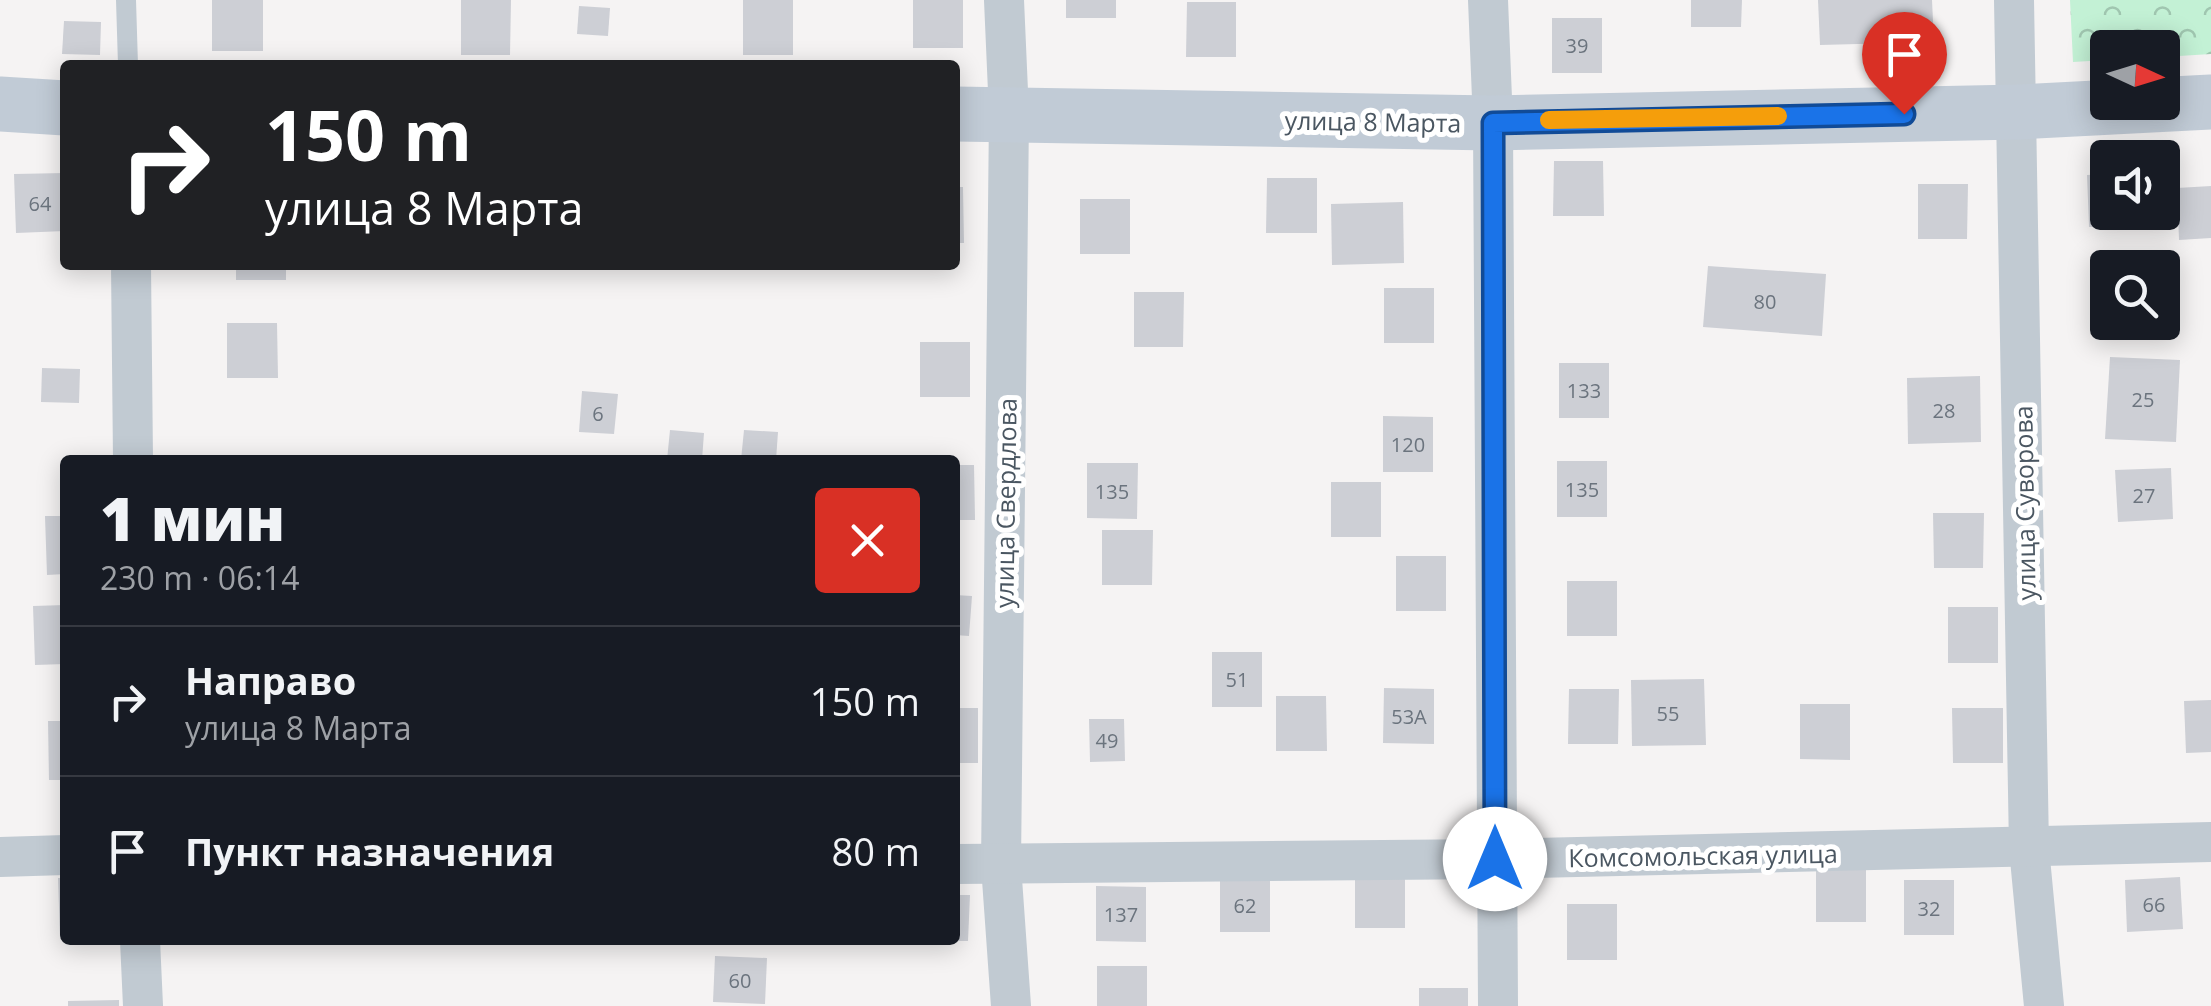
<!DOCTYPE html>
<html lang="ru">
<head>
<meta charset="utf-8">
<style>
  body { margin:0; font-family:"Open Sans",sans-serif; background:#242831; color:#f1f3f6; height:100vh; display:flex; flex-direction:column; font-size:38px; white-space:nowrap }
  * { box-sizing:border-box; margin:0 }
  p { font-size:32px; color:#9ea1a6 }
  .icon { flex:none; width:55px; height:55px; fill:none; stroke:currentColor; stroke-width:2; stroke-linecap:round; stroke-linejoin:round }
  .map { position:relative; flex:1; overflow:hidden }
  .drawer { position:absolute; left:60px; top:455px; width:900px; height:490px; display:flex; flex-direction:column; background:#171b24; border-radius:10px; box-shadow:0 5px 25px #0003 }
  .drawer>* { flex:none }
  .top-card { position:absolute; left:60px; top:60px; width:900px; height:210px; border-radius:10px; box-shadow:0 5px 25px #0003; background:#202124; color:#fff; overflow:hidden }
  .needle { width:65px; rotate:94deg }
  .buttons { position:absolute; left:2090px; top:30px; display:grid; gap:20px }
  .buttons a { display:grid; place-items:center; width:90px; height:90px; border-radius:10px; background:#171b24; box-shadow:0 5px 25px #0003; font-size:50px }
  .pin { position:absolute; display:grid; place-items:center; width:85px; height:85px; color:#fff; margin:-102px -42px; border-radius:50% 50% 50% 0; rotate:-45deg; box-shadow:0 0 10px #0007 }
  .pin .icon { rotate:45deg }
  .me { position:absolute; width:110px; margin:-55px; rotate:0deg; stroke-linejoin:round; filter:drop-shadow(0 0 8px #0008) }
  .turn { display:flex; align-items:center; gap:35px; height:210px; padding:0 40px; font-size:45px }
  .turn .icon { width:130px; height:130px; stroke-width:2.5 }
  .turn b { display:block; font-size:70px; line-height:85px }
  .round { display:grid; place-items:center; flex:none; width:105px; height:105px; border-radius:10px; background:#242831 }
  .summary { display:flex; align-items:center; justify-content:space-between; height:170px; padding:0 40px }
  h1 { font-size:60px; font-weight:800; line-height:75px }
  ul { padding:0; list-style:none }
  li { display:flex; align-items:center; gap:30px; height:150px; padding:0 40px; border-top:2px solid #363941 }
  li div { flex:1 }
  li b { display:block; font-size:38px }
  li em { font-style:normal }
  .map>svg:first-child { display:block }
</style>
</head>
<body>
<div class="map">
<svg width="2211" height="1006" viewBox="0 0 2211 1006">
  <defs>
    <pattern id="park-crowns" width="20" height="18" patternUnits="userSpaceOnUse" patternTransform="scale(2.5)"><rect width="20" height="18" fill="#c3f1d5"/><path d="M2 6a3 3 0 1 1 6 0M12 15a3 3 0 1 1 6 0" fill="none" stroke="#a0c6b0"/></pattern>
  </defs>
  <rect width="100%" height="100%" fill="#f5f3f3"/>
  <polygon fill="url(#park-crowns)" points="2070,0 2211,0 2211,54 2163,57 2162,48 2108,48 2107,60 2073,62"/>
  <g fill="#cdcfd5">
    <rect x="212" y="0" width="51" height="51"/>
    <polygon points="461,0 511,0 510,55 461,55"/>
    <rect x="743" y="0" width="50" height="55"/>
    <rect x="913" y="0" width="50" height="48"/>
    <rect x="1066" y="0" width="50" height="18"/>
    <polygon points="1691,0 1742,0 1741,27 1691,27"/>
    <polygon points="1818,0 1932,0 1934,42 1820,45"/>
    <polygon points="1187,2 1236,2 1236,57 1186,57"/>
    <polygon points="579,6 610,8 608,36 577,34"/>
    <rect x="1552" y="18" width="50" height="55"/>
    <polygon points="64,21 101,22 100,55 62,54"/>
    <polygon points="1554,161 1603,161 1604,216 1553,216"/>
    <polygon points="65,173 65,231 16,233 14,174"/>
    <polygon points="2108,174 2108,212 2144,212 2145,224 2089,227 2087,175"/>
    <polygon points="1267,178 1317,178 1317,233 1266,233"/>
    <polygon points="1918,184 1968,184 1967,239 1918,239"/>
    <polygon points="2211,186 2211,238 2179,240 2177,188"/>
    <polygon points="955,187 963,187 964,243 955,243"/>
    <rect x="1080" y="199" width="50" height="55"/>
    <polygon points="1403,202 1404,263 1332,265 1331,204"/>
    <rect x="236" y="265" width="50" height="15"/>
    <polygon points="1708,266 1826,274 1822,336 1703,327"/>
    <rect x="1384" y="288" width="50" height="55"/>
    <polygon points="1134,292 1184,292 1183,347 1134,347"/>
    <polygon points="227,323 277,323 278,378 227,378"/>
    <rect x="920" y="342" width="50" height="55"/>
    <polygon points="2110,357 2180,360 2176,442 2105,439"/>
    <rect x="1559" y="363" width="50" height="55"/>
    <polygon points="42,368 80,369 79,403 41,402"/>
    <polygon points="1980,376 1981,442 1908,444 1907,378"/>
    <polygon points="582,391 618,394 614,434 579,432"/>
    <polygon points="1383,416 1433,417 1433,472 1383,472"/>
    <polygon points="670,430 704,433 702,460 667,460"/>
    <polygon points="744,430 778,432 776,460 741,460"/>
    <rect x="1557" y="461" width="50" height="56"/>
    <polygon points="1087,463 1138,463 1137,519 1087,518"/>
    <polygon points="955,465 974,465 975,520 955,520"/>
    <polygon points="2171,468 2173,519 2118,522 2115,470"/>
    <rect x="1331" y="482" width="50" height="55"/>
    <polygon points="1933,513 1984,513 1983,568 1934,568"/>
    <polygon points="45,516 65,516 65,574 47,575"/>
    <polygon points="1102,530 1153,530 1152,585 1102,585"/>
    <rect x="1396" y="556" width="50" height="55"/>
    <rect x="1567" y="581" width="50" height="55"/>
    <polygon points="955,595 972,596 969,636 955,635"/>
    <polygon points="65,605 65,664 35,665 33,606"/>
    <rect x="1948" y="607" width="50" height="56"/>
    <rect x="1212" y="652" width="50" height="55"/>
    <polygon points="1704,679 1706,745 1632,746 1631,680"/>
    <polygon points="1384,688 1434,689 1434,744 1383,743"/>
    <polygon points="1569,689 1619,689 1618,744 1568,744"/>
    <polygon points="1276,696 1326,696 1327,751 1276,751"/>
    <polygon points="2211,700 2211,752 2186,753 2184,701"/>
    <polygon points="1800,704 1850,704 1850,760 1800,759"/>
    <rect x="955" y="708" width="23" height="55"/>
    <polygon points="1952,708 2003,708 2003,763 1953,763"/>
    <polygon points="1089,719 1124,719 1125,761 1090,762"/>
    <polygon points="48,721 65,721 65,780 49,780"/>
    <rect x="1816" y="867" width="50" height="55"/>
    <rect x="1355" y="873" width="50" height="55"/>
    <rect x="1220" y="877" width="50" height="55"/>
    <polygon points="2180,877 2183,929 2127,932 2125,880"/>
    <polygon points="58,878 65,878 65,937 60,937"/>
    <rect x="1904" y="880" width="50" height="55"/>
    <polygon points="1096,886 1146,887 1146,942 1096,941"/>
    <polygon points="955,895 970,895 968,941 955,941"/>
    <rect x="1567" y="904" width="50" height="56"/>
    <polygon points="715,956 767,958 765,1004 713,1002"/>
    <rect x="1097" y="966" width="50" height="40"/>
    <rect x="1419" y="988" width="49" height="18"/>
    <polygon points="119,1000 119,1006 68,1006 68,1001"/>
  </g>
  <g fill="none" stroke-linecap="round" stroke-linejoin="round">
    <polyline stroke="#c1cad2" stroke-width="20" points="126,0 128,65"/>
    <g stroke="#c1cad2" stroke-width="40">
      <polyline points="1004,0 1009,114 1001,865 1011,1006"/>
      <polyline points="1488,0 1493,123 1498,1006"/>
      <polyline points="2014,0 2029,848 2044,1006"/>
      <polyline points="131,265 133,460"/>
      <polyline points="0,857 65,855"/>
      <polyline points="955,864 1495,859 2211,842"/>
      <polyline points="140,940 143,1006"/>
    </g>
    <g stroke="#c1cbd6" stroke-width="55">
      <polyline points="0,104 65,108"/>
      <polyline points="955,114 1493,123 2018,112 2211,102"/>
    </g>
  </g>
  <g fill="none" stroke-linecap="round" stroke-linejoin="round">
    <g stroke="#114b97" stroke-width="25">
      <polyline id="route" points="1495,859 1493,123 1904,114"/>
    </g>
    <use href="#route" stroke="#1a73e8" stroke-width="18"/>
    <polyline stroke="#f59e0b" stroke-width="18" points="1549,120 1778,116"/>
  </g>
  <g text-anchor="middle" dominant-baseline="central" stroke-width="10" stroke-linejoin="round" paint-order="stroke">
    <g font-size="20" fill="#6b747e">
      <text x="1577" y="45">39</text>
      <text x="40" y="203">64</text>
      <text x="1765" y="301">80</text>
      <text x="1584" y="390">133</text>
      <text x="2143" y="399">25</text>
      <text x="1944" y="410">28</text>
      <text x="598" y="413">6</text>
      <text x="1408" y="444">120</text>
      <text x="1582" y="489">135</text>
      <text x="1112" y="491">135</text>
      <text x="2144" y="495">27</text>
      <text x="1237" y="679">51</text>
      <text x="1668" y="713">55</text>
      <text x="1409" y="716">53А</text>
      <text x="1107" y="740">49</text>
      <text x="2154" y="904">66</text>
      <text x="1245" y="905">62</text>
      <text x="1929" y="908">32</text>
      <text x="1121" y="914">137</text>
      <text x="740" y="980">60</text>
    </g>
    <g font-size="25" fill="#4a5661" stroke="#fff">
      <text transform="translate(1373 121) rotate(1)">улица 8 Марта</text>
      <text transform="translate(1005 503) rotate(-89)">улица Свердлова</text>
      <text transform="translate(2024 503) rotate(-91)">улица Суворова</text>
      <text transform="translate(1703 855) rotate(-1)">Комсомольская улица</text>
    </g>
  </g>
</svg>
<div class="buttons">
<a><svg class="needle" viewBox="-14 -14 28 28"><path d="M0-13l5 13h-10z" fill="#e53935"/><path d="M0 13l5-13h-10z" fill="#9ea1a6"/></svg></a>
<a><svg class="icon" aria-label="sound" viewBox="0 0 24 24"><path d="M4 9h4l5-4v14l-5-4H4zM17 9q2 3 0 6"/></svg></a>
<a><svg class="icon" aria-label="search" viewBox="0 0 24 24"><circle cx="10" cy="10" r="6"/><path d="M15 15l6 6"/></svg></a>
</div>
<div class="pin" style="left:1904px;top:114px;background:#d93025"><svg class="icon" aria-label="arrive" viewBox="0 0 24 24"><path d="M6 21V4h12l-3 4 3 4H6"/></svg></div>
<svg class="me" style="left:1495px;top:859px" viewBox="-20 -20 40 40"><circle r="19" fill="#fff"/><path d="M0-13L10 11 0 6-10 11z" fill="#1a73e8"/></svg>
<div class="top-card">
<div class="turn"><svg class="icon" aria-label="right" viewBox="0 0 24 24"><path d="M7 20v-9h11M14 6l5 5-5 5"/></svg><div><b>150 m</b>улица 8 Марта</div></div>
</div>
<section class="drawer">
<div class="summary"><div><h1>1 мин</h1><p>230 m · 06:14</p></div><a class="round" style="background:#d93025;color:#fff"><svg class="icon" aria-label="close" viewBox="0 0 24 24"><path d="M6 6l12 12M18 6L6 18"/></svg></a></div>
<ul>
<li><svg class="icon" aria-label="right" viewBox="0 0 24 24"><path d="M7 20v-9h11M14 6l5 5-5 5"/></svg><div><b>Направо</b><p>улица 8 Марта</p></div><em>150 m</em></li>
<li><svg class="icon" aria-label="arrive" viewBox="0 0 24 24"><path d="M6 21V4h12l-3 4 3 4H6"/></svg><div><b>Пункт назначения</b></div><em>80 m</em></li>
</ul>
</section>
</div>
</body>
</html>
